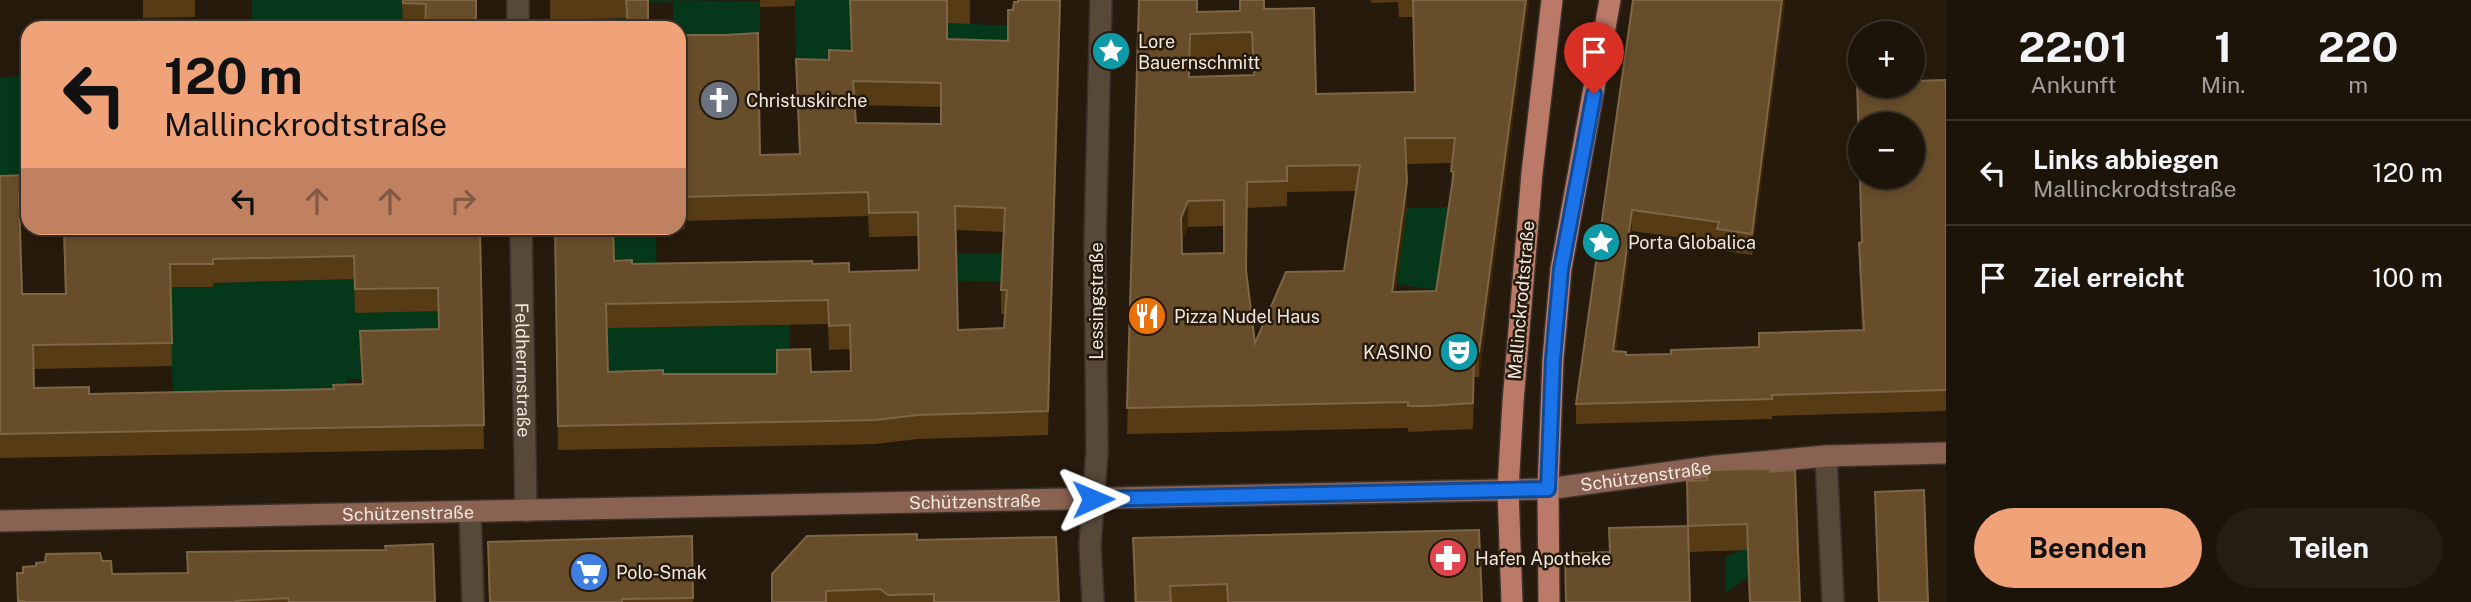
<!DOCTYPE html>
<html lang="de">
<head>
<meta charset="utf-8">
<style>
  body { margin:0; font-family:"Public Sans",sans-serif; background:#251d12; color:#f1f3f6; height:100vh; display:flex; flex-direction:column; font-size:26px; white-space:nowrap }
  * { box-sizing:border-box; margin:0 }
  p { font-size:23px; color:#a09e9c }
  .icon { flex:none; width:38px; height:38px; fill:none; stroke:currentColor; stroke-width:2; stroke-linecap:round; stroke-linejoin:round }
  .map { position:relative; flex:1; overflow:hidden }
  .details { display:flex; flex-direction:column; background:#1c1409; width:525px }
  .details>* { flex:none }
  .hud { position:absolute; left:21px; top:21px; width:665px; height:214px; border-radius:21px; box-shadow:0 4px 10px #0003,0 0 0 2px #3a332a; background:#f0a279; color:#111; overflow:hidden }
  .fabs { position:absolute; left:1848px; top:21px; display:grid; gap:14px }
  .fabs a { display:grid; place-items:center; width:77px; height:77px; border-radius:50%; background:#1c1409; box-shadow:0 4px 10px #0003,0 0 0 2px #3a332a; font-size:35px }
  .pin { position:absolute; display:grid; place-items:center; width:60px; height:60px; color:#fff; margin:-72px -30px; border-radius:50% 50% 50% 0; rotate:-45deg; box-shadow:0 0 7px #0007 }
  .pin .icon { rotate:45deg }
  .me { position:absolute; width:77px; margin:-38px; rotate:89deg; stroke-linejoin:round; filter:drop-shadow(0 0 5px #0008) }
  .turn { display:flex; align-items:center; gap:24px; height:147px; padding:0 28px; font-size:32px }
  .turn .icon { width:91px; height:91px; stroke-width:2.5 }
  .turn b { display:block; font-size:49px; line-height:60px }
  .lanes { display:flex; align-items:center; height:66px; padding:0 28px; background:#0003; justify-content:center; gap:35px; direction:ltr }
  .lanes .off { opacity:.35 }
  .eta { display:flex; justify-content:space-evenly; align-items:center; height:119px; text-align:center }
  .eta b { font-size:42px; font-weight:700; line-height:49px }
  .primary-button { display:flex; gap:14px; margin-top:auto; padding:14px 28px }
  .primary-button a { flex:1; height:80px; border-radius:42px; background:#f0a279; color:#111; font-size:28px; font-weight:700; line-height:80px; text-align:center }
  .primary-button a+a { background:#251d12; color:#f1f3f6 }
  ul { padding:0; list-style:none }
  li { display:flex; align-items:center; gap:21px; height:105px; padding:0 28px; border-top:2px solid #3a332a }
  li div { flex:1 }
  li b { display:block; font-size:26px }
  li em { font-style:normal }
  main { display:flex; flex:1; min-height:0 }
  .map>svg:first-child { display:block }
</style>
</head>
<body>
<main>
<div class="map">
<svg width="1946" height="602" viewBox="0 0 1946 602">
  <rect width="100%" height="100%" fill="#261a0c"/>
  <g fill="#05381b">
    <rect x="252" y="0" width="151" height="28"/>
    <polygon points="618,0 760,1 760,35 679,36 679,28 673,28 673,2 619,4"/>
    <polygon points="795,0 849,0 852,75 829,84 796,83"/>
    <polygon points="626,18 648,28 554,28 554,23"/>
    <polygon points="947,23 1014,26 1008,51 947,63"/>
    <polygon points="28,76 28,198 0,199 0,77"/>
    <polygon points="1455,207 1443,291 1396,284 1407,208"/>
    <polygon points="324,228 438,311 439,352 378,345 360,346 361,379 347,379 347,399 173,404 170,300 86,302 172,284 324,280"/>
    <polygon points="611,228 656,228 657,327 790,325 790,373 557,383 558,373 606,328 628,328 628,305 614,285"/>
    <polygon points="956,253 1003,253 1002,282 957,281"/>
    <polygon points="1755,545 1755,579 1744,579 1726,593 1725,557"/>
  </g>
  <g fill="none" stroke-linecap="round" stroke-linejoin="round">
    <g stroke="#3c322c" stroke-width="24">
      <g id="street">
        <polyline points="518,0 518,28"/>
        <path id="s1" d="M521,228L526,511"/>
        <polyline points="1826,456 1833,602"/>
        <polyline points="470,512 473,602"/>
        <polyline points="1093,602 1090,545 1097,451 1095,243 1101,0"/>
      </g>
    </g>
    <g stroke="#3c322c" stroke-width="24">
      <g id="secondary">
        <path id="s2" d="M0,521L1548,489L1716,466L1826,456L1946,453"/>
      </g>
    </g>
    <g stroke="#3c322c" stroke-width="24">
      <g id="primary">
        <polyline points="1512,602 1508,490 1513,402 1532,173 1552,0"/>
        <polyline points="1549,602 1548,489 1553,359 1561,269 1610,0"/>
      </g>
    </g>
    <use href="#street" stroke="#574939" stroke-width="21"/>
    <use href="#secondary" stroke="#896251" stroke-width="21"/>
    <use href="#primary" stroke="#bb7a68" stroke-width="21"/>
  </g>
  <g fill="#573b14" fill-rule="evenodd">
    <polygon points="143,0 195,0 195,17 143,18"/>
    <polygon points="402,0 476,0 476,28 403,28"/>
    <polygon points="550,0 648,0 648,28 626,28 626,18 550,20"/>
    <polygon points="760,0 795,0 795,6 760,7"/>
    <path d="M850,0H970V24L947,23V39L1008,41L1013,10L1061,0L1048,435L918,439L875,444L831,445L558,450L555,228L614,261L632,264H813L849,272L919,270L918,236L869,237L868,216L685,221V229L656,230V228H679V35L760,155L799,154L796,59L829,60L851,51ZM855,105L941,107V124L856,123ZM956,230L1004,232L1001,290V314H1005L1004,328L958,330ZM828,324L829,350L850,349V371L777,374H663L608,372L607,328Z"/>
    <path d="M1139,0L1197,12L1264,9L1316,94L1415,92L1413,17H1399L1398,2L1371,3V0H1529L1479,377H1474L1473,429L1429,431L1408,432V428L1127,434ZM1252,58L1253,75L1190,77V59ZM1452,163L1451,196L1436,291L1395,292L1407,208L1406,164ZM1356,191L1344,271L1255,343L1246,272L1247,208L1287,206V192ZM1224,226V253L1182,254L1181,242L1188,227Z"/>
    <polygon points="1633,0 1785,0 1752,255 1717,250 1717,243 1632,231 1616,351 1626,355 1671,354 1759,347 1862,330 1859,264 1859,243 1861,242 1857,82 1946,80 1946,411 1772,416 1772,419 1576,424 1576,404"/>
    <path d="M28,175V218H20L22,294H65L63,228H480L484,449L0,458V176ZM354,279L355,313L438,311L439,329L360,331L362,384L333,389L89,394L34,388L33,369L172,366L171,287H213V283Z"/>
    <polygon points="1770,469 1800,602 1749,602 1747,550 1689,552 1690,602 1566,602 1565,554 1609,552 1609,528 1687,526 1707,480"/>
    <polygon points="1875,492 1928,602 1878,602"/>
    <polygon points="692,536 693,602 489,602 488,542"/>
    <polygon points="1133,538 1482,602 1134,602"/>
    <polygon points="917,540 1059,602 772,602"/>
    <polygon points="187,552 435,602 17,602 17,573 23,573 36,566 102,561 112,574 187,573"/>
  </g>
  <g fill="#3c2608">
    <polygon points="1060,0 1061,0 1048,435 1048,411"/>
    <polygon points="1526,0 1529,0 1479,377 1479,352"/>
    <polygon points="1782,0 1785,0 1752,255 1752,234"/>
    <polygon points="1407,182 1407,208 1392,318 1392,292"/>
    <polygon points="1188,201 1188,227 1181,244 1181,218"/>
    <polygon points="1632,210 1632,231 1613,372 1613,351"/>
  </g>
  <g fill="#674d2a" stroke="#7c6646" stroke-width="2" fill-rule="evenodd">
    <polygon points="403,0 476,0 476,28 425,28 426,4 403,3"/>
    <polygon points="626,0 648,0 648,28 628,28"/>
    <path d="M850,0H947V39L1008,41V10H1013L1014,2H1018V0H1060L1048,411L918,415L875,420L831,421L558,426L555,228H613L614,261L632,260V264L812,261L813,264L849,263V272L919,270L918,212L869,213L868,192L684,197L685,205H679V35H725L758,33L760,155L800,154L796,59L829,60V50L852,51ZM853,81L941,83V124L856,123ZM955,206L1005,208L1001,290H1007L1004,328L958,330ZM828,300L829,326L850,325L851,371L811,372L810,349L777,350V374H663V370L608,372L606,304Z"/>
    <path d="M1139,0H1197V12L1240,11V0H1264V9L1314,8L1316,94L1415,92L1413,0H1526L1479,352L1474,351L1473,403L1429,406H1408V402L1127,408ZM1252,32L1254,75L1189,77L1190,34ZM1405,138H1455L1451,171L1454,172L1436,291L1392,292L1407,182ZM1360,165L1344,271L1286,272L1255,343L1246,270L1247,182L1287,181V166ZM1224,200V253L1182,254L1181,218L1188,201Z"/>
    <path d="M1633,0H1782L1752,234L1717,229L1719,222L1632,210L1613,351L1626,352V355L1671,354V350L1759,347V333L1864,330L1859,243L1862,242L1857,82H1860V86H1913V81L1946,80V390L1772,395V399L1576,404ZM1860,124H1913V177H1860Z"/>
    <path d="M28,175V194H19L22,294H66L64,228H480L484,425L0,434V176ZM354,256L355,289L438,288L439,329L360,331L363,384L333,385L334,389L89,394V387L34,388L33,345L172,343L170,264H213V259Z"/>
    <polygon points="1770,469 1770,472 1795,470 1800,602 1750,602 1747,524 1688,526 1690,602 1566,602 1565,554 1610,552 1609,528 1688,526 1687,481 1707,480 1707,470"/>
    <polygon points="1924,490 1928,602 1879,602 1875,492"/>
    <polygon points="1479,530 1482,602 1228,602 1227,584 1170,586 1171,602 1136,602 1133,538"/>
    <polygon points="917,534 917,540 1056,537 1059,602 934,602 934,594 888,595 880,589 826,591 826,602 772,602 772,574 807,536"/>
    <polygon points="692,536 693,598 622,599 622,602 490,602 488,542"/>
    <polygon points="433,544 435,602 289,602 288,598 236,601 236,602 24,602 24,601 18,601 17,573 23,573 23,567 36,566 36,563 45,562 46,554 100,553 102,561 111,561 112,574 188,573 187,552 386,550 385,546"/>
  </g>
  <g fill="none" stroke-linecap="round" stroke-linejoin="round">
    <g stroke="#114b97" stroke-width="18">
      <polyline id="route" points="1093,499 1548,489 1553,359 1561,269 1594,94"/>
    </g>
    <use href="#route" stroke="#1a73e8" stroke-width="12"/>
  </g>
  <defs>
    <g id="sight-disc" transform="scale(2.0125)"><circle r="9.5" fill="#0f9aa8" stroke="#261a0c"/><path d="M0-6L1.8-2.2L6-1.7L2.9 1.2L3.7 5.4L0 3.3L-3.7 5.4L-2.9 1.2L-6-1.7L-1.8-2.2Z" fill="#fff"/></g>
    <g id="church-disc" transform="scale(2.0125)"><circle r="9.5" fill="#6b7280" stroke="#261a0c"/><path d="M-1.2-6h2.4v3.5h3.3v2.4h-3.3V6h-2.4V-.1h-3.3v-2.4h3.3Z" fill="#fff"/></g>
    <g id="restaurant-disc" transform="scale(2.0125)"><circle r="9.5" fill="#e8710a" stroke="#261a0c"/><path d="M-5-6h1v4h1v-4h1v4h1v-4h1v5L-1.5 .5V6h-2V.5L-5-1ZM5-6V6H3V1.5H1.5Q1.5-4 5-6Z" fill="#fff"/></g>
    <g id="theatre-disc" transform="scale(2.0125)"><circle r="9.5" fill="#0f9aa8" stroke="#261a0c"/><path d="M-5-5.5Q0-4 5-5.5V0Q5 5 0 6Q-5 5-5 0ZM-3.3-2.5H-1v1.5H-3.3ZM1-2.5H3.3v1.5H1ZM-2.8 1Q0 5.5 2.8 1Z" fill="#fff"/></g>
    <g id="pharmacy-disc" transform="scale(2.0125)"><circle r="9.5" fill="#e0444e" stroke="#261a0c"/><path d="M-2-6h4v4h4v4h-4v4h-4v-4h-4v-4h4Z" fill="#fff"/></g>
    <g id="supermarket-disc" transform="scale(2.0125)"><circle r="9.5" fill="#3f7fe0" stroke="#261a0c"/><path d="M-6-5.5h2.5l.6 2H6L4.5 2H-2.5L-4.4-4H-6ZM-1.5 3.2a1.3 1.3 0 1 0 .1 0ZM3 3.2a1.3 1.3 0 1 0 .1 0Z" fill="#fff"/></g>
  </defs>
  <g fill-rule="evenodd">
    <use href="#sight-disc" x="1111" y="51"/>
    <use href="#church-disc" x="719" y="100"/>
    <use href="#sight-disc" x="1601" y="242"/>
    <use href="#restaurant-disc" x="1147" y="316"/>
    <use href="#theatre-disc" x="1459" y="352"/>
    <use href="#pharmacy-disc" x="1448" y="558"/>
    <use href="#supermarket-disc" x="589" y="572"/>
  </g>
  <g text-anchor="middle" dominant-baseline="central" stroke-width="5" stroke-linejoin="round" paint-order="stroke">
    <g font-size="18" fill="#f0e7de" stroke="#261a0c" text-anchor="start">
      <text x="1138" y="41">Lore<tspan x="1138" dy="21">Bauernschmitt</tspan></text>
      <text x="746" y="100">Christuskirche</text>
      <text x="1628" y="242">Porta Globalica</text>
      <text x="1174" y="316">Pizza Nudel Haus</text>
      <text x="1432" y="352" text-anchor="end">KASINO</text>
      <text x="1475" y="558">Hafen Apotheke</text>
      <text x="616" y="572">Polo-Smak</text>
    </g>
    <g font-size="18" fill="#f0e7de" stroke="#261a0c">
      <text transform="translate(1521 300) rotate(-85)">Mallinckrodtstraße</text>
      <text transform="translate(1096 301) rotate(-90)">Lessingstraße</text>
      <text stroke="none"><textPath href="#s1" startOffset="142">Feldherrnstraße</textPath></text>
      <text stroke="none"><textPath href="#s2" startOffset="1647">Schützenstraße</textPath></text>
      <text stroke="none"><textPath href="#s2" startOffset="975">Schützenstraße</textPath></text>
      <text stroke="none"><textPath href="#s2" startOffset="408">Schützenstraße</textPath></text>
    </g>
  </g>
</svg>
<div class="fabs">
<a>+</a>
<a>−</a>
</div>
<div class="pin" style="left:1594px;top:94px;background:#d93025"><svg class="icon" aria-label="arrive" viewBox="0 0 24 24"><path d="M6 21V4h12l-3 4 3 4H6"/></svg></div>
<svg class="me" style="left:1093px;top:499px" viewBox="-20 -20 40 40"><path d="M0-17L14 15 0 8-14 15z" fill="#1a73e8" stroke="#fff" stroke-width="4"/></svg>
<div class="hud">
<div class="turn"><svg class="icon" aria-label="left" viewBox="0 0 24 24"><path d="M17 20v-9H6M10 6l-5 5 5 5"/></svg><div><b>120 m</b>Mallinckrodtstraße</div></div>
<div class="lanes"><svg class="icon" aria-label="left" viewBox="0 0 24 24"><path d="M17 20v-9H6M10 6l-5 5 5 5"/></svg><svg class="icon off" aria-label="ahead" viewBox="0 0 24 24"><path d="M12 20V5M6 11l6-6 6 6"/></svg><svg class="icon off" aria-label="ahead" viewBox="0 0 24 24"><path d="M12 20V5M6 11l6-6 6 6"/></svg><svg class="icon off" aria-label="right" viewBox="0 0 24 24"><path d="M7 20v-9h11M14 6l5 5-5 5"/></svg></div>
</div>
</div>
<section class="details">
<div class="eta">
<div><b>22:01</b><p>Ankunft</p></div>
<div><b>1</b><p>Min.</p></div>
<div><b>220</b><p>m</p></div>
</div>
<ul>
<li><svg class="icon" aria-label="left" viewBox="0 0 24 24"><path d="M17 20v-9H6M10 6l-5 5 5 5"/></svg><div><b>Links abbiegen</b><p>Mallinckrodtstraße</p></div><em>120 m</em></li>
<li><svg class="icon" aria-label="arrive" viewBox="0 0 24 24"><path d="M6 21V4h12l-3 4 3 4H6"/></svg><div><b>Ziel erreicht</b></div><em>100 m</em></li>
</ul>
<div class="primary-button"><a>Beenden</a><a>Teilen</a></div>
</section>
</main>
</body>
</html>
